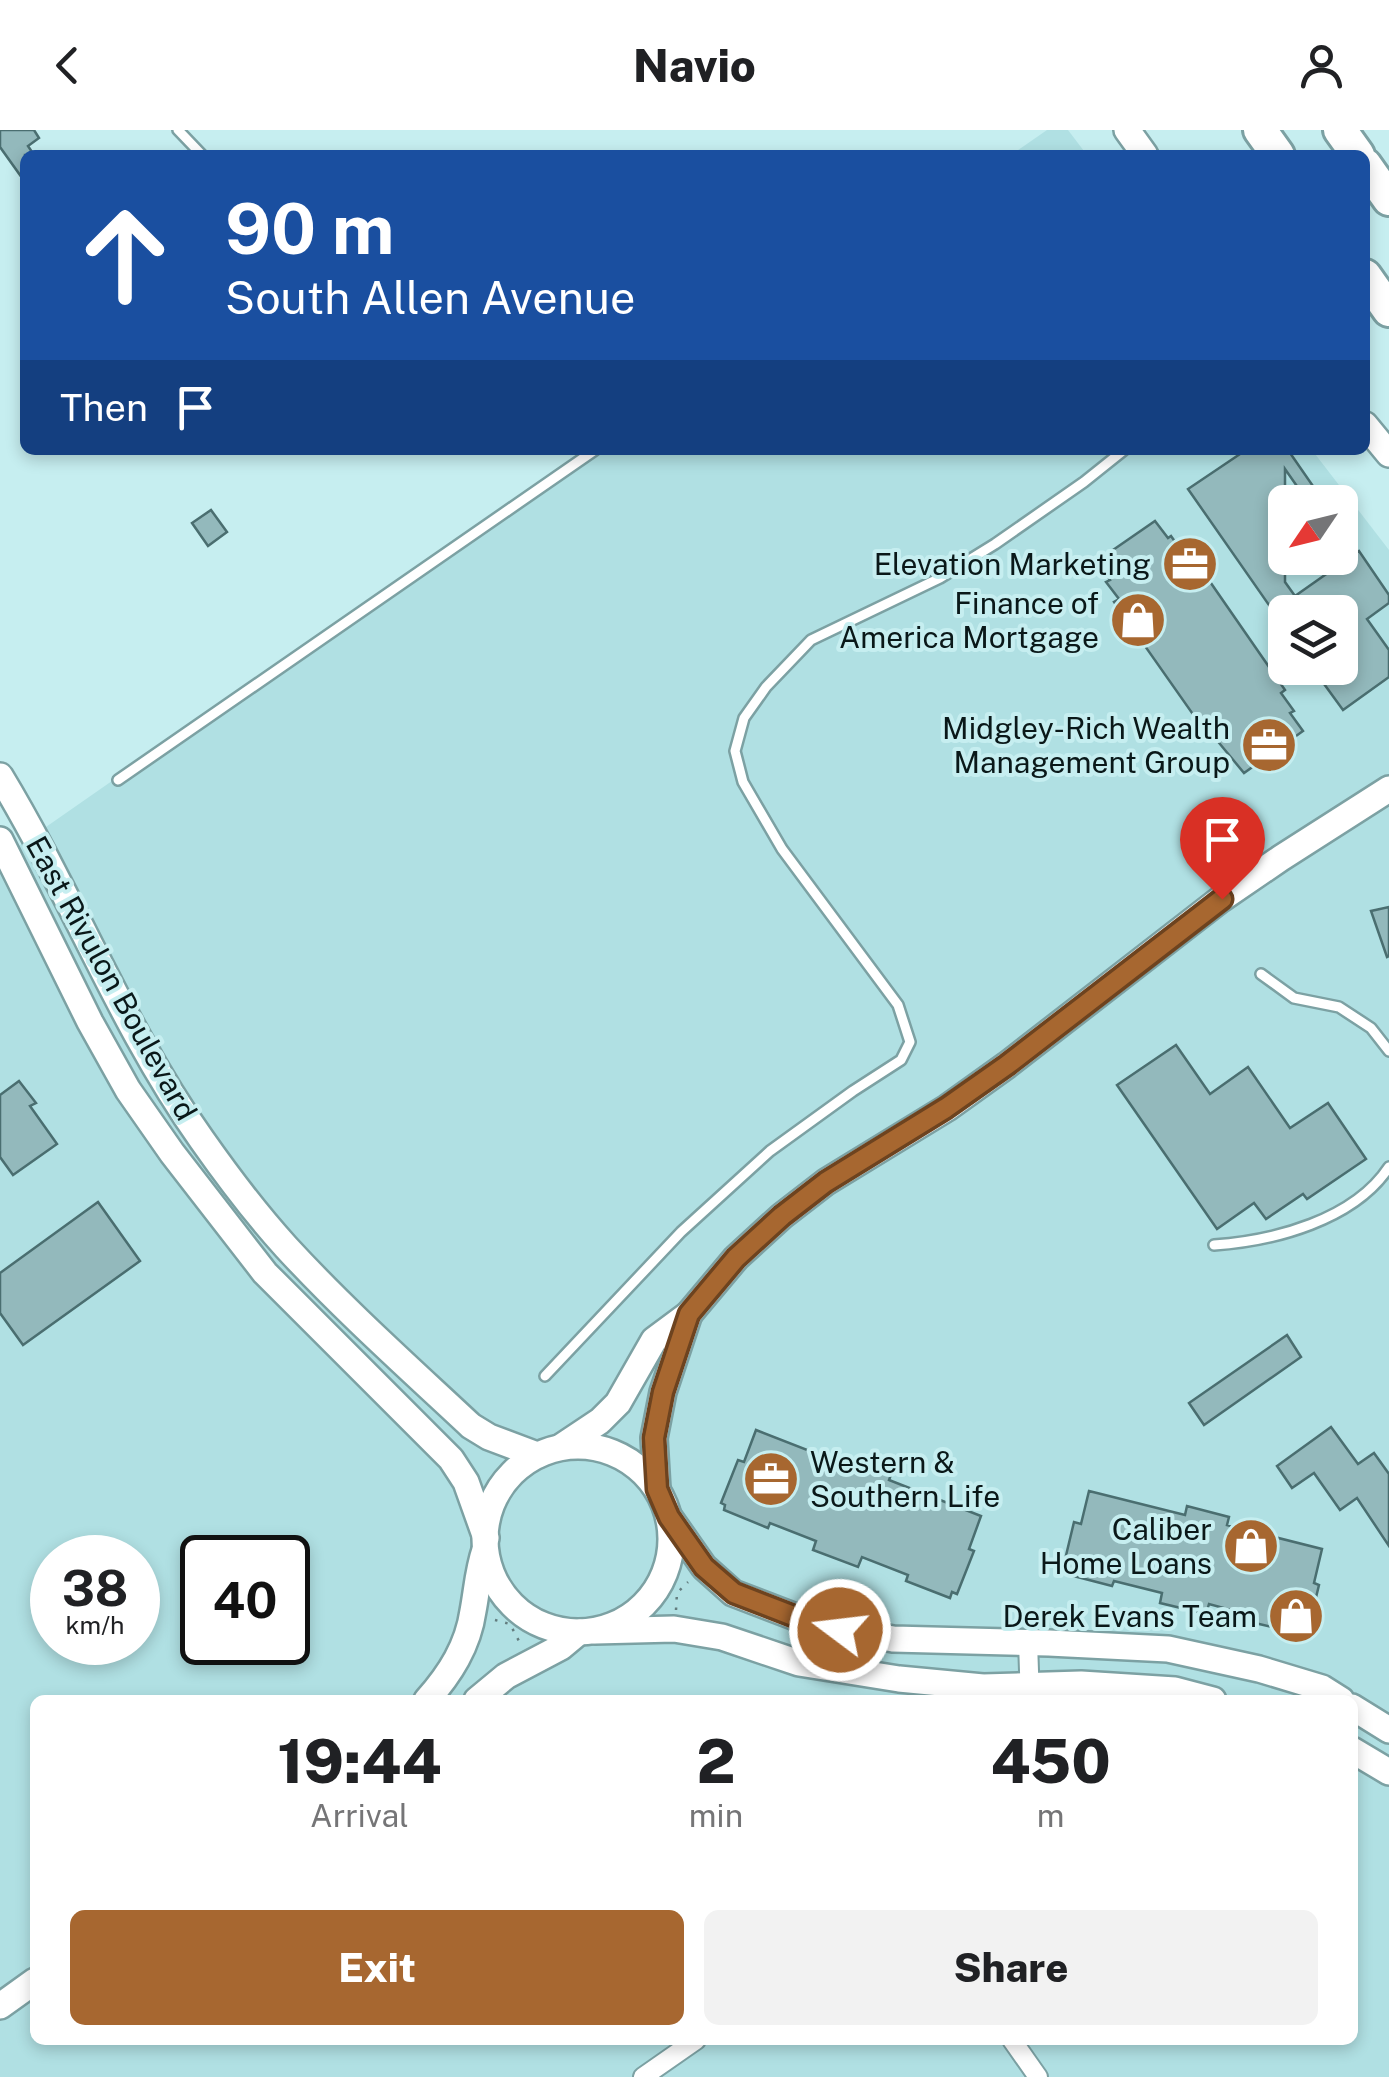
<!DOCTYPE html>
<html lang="en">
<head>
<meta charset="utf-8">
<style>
  body { margin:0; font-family:"Public Sans",sans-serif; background:#f2f2f2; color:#202124; height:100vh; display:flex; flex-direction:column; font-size:38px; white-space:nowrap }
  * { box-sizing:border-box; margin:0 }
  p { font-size:32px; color:#757577 }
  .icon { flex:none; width:55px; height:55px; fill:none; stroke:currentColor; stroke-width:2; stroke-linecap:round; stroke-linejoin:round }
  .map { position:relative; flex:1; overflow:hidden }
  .details { position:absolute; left:30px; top:1565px; width:1328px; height:350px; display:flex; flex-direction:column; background:#fff; border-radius:15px; box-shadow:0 5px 15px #0003 }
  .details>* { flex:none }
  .hud { position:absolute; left:20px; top:20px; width:1350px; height:305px; border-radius:15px; box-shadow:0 5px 15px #0003; background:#1a4fa0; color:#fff; overflow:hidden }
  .needle { width:65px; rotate:235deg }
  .buttons { position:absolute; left:1268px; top:355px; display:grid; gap:20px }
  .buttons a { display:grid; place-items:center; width:90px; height:90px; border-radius:15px; background:#fff; box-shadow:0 5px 15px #0003; font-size:50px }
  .speed { position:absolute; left:30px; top:1405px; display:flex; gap:20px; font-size:50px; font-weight:700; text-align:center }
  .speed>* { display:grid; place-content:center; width:130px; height:130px; border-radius:50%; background:#fff; box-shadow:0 5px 15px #0003; line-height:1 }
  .speed small { font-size:25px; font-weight:400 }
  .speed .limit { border:5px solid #111; border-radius:15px; background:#fff; color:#111 }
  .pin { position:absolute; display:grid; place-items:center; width:85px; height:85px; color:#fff; margin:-102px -42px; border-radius:50% 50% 50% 0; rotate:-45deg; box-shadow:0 0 10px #0007 }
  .pin .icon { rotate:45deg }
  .me { position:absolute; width:110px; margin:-55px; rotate:285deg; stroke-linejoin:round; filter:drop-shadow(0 0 8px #0008) }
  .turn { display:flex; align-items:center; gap:35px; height:210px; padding:0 40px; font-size:45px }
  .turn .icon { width:130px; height:130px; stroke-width:2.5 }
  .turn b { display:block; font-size:70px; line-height:85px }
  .then { display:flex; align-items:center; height:95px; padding:0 40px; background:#0003; gap:20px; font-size:38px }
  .eta { display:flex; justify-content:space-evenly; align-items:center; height:170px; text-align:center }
  .eta b { font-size:60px; font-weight:800; line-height:70px }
  .cta { display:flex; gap:20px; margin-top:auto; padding:20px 40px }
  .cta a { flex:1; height:115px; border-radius:15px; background:#a76730; color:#fff; font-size:40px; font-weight:800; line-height:115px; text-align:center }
  .cta a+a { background:#f2f2f2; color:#202124 }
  header { display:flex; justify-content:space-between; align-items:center; height:130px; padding:0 40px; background:#fff; font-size:45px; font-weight:800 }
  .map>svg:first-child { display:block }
</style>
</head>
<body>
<header><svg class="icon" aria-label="back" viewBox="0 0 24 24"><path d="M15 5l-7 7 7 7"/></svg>Navio<svg class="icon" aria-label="person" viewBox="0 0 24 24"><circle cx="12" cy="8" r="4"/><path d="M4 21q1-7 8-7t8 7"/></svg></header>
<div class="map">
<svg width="1389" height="1947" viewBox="0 0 1389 1947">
  <rect width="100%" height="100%" fill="#c6eef0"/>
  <g fill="#b0e0e3" fill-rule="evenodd">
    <polygon points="1047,0 1068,0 1087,25 1011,25"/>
    <path d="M587,320H1312L1389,420V1947H0V729ZM1285,372H1340V428H1285ZM1285,482H1340V538H1285ZM52,1428H138V1512H52ZM202,1428H288V1512H202ZM35,1570H1352V1910H35Z"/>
  </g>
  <g fill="#93b9bc" stroke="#4a6e70" stroke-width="2.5">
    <polygon points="0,0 34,0 39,8 28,16 34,25 25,25 25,52 0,17"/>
    <polygon points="1246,320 1288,320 1324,372 1308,372 1285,339 1285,428 1303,428 1285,440 1285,452 1295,466 1359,421 1389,465 1389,473 1367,489 1389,520 1389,547 1343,580 1319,547 1332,538 1340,538 1340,532 1356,520 1340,497 1340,482 1285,482 1285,498 1188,359"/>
    <polygon points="211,380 227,402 208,416 192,393"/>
    <polygon points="1155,391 1168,408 1171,406 1183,423 1188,420 1285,560 1281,563 1294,581 1290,583 1303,601 1244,643 1215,608 1211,610 1114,472 1119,469 1106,452 1110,450 1097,431"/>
    <polygon points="1389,777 1389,826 1387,827 1371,781"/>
    <polygon points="1176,915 1210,964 1248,937 1290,998 1328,973 1366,1029 1307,1069 1303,1064 1266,1089 1254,1073 1217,1099 1117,955"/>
    <polygon points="19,951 36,973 30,976 57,1014 13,1045 0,1027 0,965"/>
    <polygon points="98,1072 140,1131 23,1215 0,1183 0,1143"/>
    <polygon points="1287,1205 1301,1227 1204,1295 1189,1273"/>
    <polygon points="1331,1297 1358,1334 1374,1323 1389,1344 1389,1416 1357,1368 1340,1380 1314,1343 1292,1358 1277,1336"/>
    <polygon points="756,1300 848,1336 852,1327 892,1342 889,1350 981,1386 969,1419 974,1421 957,1464 952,1462 950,1468 906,1451 908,1445 862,1427 858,1437 813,1420 816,1411 770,1393 768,1398 724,1380 725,1375 721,1373 738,1330 744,1332"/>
    <polygon points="1089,1361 1185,1385 1187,1376 1229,1387 1227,1395 1322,1419 1314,1453 1319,1455 1308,1500 1303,1499 1301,1504 1255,1493 1257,1487 1209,1474 1206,1484 1160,1473 1162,1463 1114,1451 1112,1456 1066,1444 1067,1439 1063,1438 1074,1392 1081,1394"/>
  </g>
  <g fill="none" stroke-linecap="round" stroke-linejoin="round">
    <g stroke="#7ca1a3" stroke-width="14">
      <g id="lane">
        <polyline points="178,0 202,25"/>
        <polyline points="118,650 595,320"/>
        <polyline points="1261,844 1294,868 1339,877 1371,898 1389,921"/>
        <path d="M1214,1115C1274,1111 1354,1090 1389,1037"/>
        <polyline points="545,1246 681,1102 770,1021 853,961 901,930 910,912 898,875 782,719 743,652 735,621 744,588 766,557 811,510 940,448 995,414 1084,352 1124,320"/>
      </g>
    </g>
    <g stroke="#7ca1a3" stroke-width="22">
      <g id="street">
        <polyline points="1028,1512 1030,1570"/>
        <polyline points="1012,1910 1038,1947"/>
        <polyline points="643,1947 696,1910"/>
      </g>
    </g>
    <g stroke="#7ca1a3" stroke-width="30">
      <g id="secondary">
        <polyline points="1127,0 1145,25"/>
        <polyline points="1365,295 1389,324"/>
        <path d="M0,646C72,765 121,896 202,1010C228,1047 256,1084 286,1117C344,1180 409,1238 471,1296L489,1307L537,1325"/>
        <polyline points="0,710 90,892 128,960 172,1023 265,1143 451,1329 466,1352 486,1408"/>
        <circle cx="578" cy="1409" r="93"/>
        <polyline points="561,1317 600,1291 618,1273 654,1210 689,1184 736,1128 782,1086 826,1052 947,978 1007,935 1221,769 1281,728 1389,659"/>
        <polyline points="657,1359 654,1308 663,1262 689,1184"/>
        <polyline points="669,1387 704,1437 733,1463 814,1494 893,1509 1049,1513 1168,1519 1259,1539 1322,1558 1341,1570"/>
        <polyline points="595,1501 674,1499 722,1507 799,1533 899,1549 983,1557 1081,1554 1175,1560 1213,1570"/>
        <path d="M427,1570C450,1544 468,1516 473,1481C477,1460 478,1440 485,1420"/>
        <polyline points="477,1570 506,1546 561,1517 579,1502"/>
        <polyline points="1352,1577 1389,1600"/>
        <polyline points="1352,1620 1389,1642"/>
        <polyline points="0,1876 35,1851"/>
      </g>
    </g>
    <g stroke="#7ca1a3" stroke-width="38">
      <g id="highway">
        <polyline points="1260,0 1278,25"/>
        <polyline points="1340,0 1358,25"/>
        <polyline points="1365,35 1389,69"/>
        <polyline points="1365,146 1389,180"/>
      </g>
    </g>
    <g stroke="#637d7f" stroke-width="2.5" stroke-dasharray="2.5 8" stroke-linecap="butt">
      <polyline points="676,1480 677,1463 688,1452"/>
      <polyline points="495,1490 510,1494 520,1513"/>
    </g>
    <use href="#lane" stroke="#fff" stroke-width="9"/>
    <use href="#street" stroke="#fff" stroke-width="18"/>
    <use href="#secondary" stroke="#fff" stroke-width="25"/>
    <use href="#highway" stroke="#fff" stroke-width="32"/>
  </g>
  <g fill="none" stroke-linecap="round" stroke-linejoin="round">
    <g stroke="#6d431f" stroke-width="25">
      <polyline id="route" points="840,1500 814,1494 734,1463 704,1437 669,1387 657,1359 654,1308 663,1262 689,1184 736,1128 782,1086 826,1052 946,978 1007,935 1222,769"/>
    </g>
    <use href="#route" stroke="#a76730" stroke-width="18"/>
  </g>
  <defs>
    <g id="office-disc" transform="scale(2.875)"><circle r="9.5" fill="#a76730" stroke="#c6eef0"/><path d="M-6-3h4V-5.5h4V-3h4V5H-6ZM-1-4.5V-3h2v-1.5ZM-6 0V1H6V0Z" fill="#fff"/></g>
    <g id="shop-disc" transform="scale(2.875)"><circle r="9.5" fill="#a76730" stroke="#c6eef0"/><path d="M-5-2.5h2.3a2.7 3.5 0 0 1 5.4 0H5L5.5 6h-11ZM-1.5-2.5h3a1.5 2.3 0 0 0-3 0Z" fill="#fff"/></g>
  </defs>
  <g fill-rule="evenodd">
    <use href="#office-disc" x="1190" y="434"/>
    <use href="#shop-disc" x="1138" y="490"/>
    <use href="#office-disc" x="1269" y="615"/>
    <use href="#office-disc" x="771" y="1349"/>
    <use href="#shop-disc" x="1251" y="1416"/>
    <use href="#shop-disc" x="1296" y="1486"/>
  </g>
  <g text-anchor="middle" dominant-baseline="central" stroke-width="8" stroke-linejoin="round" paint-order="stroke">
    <g font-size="30" fill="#0a1819" stroke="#c6eef0" text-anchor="end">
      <text x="1151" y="434">Elevation Marketing</text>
      <text x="1099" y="473">Finance of<tspan x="1099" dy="34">America Mortgage</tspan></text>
      <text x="1230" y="598">Midgley-Rich Wealth<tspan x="1230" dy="34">Management Group</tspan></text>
      <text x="810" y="1332" text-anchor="start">Western &amp;<tspan x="810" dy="34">Southern Life</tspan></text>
      <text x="1212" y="1399">Caliber<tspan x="1212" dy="34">Home Loans</tspan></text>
      <text x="1257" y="1486">Derek Evans Team</text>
    </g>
    <g font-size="30" fill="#0a1819" stroke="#c6eef0">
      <text transform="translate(112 848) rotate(61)">East Rivulon Boulevard</text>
    </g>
  </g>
</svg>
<div class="buttons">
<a><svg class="needle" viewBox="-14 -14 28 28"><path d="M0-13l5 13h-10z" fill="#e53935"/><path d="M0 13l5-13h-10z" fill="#757577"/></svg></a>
<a><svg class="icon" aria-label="layers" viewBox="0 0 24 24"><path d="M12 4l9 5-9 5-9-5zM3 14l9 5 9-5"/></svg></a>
</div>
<div class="speed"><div>38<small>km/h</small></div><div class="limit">40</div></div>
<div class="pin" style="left:1222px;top:769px;background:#d93025"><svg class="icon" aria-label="arrive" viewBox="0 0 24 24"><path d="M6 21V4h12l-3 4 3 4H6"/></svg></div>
<svg class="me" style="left:840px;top:1500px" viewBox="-20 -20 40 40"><circle r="17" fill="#a76730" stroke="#fff" stroke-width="3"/><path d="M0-11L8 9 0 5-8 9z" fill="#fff"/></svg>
<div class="hud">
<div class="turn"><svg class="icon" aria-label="ahead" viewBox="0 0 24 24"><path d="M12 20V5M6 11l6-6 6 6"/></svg><div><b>90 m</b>South Allen Avenue</div></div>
<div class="then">Then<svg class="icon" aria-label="arrive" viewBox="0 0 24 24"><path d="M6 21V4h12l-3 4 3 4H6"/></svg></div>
</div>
<section class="details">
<div class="eta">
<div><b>19:44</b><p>Arrival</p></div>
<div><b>2</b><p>min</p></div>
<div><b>450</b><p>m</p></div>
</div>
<div class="cta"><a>Exit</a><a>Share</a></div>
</section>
</div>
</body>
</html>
